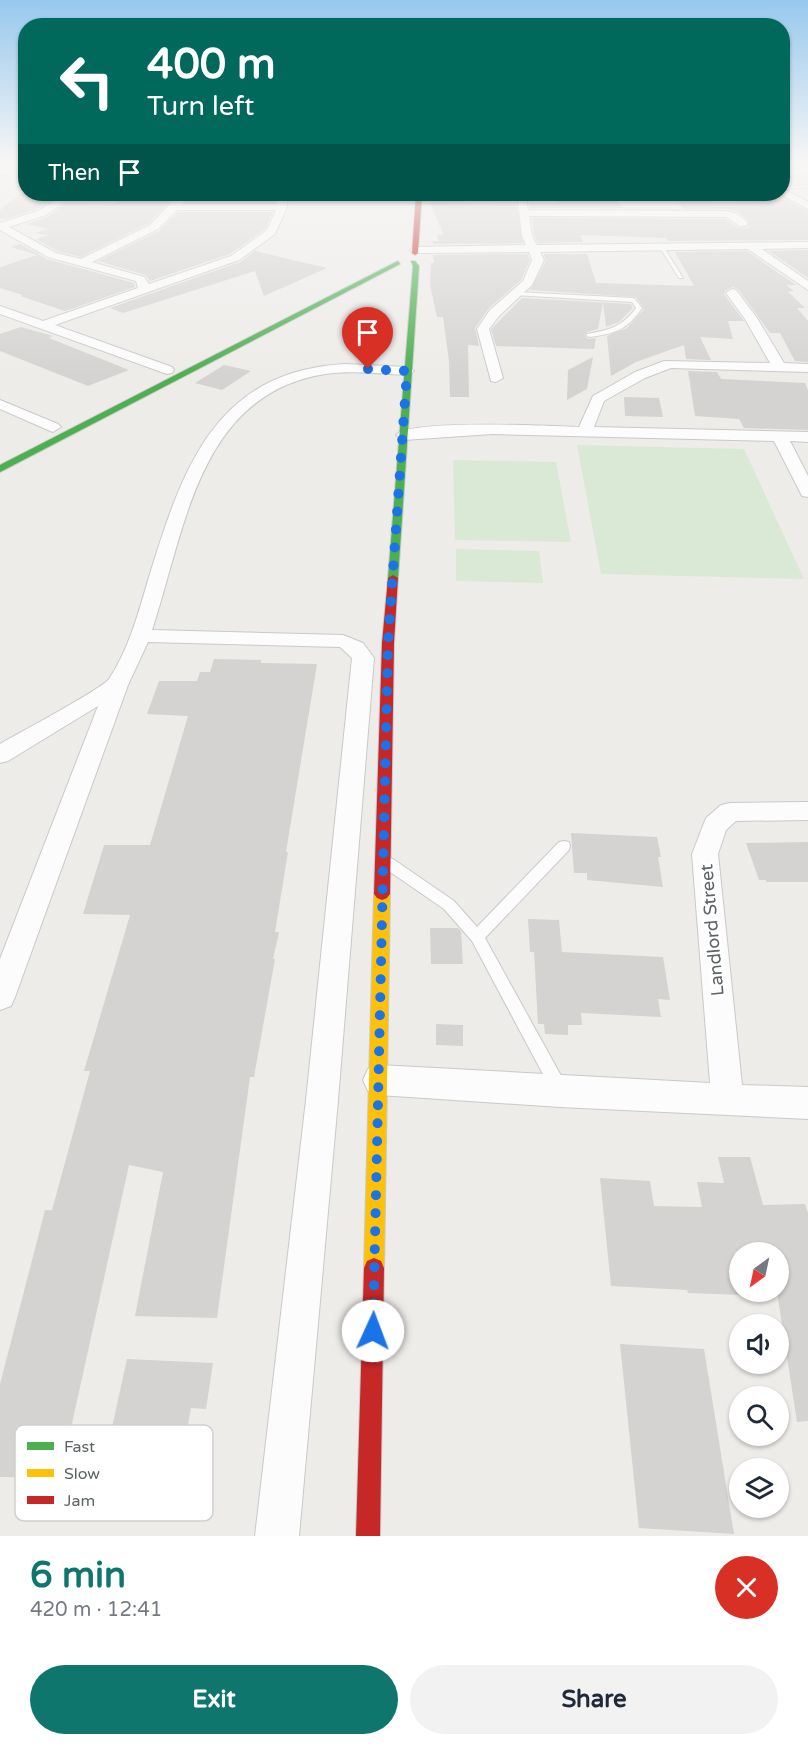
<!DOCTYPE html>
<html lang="en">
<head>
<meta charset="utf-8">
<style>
  body { margin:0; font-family:"Varela Round",sans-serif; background:#f2f2f3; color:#1f2937; height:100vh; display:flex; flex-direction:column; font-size:22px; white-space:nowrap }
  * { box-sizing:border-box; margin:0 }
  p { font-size:20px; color:#747a83 }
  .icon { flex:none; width:33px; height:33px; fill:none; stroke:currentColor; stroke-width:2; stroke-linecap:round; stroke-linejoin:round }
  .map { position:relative; height:1536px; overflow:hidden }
  .side { display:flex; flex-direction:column; background:#fff; flex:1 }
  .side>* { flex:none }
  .banner { position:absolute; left:18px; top:18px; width:772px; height:183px; border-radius:24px; box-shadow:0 2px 4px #0004; background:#00695c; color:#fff; overflow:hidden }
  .needle { width:39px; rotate:213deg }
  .controls { position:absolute; left:729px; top:1242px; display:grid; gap:12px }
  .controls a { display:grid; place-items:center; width:60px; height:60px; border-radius:50%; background:#fff; box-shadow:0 2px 4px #0004; font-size:30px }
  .pin { position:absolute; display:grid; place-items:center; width:51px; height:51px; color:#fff; margin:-62px -26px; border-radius:50% 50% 50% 0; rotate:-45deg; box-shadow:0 0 6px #0007 }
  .pin .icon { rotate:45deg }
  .me { position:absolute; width:66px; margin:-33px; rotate:2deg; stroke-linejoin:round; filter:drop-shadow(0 0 4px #0008) }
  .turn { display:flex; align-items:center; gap:21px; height:126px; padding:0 30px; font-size:27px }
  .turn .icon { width:78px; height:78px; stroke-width:2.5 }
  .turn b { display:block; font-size:42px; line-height:51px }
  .then { display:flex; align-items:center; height:57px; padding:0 30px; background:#0003; gap:12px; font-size:22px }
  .round { display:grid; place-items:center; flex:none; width:63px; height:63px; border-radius:32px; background:#f2f2f3 }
  .summary { display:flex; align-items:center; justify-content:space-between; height:102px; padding:0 30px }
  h1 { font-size:36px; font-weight:800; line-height:45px; color:#0f766e }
  .cta { display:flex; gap:12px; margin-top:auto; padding:12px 30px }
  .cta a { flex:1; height:69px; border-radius:36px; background:#0f766e; color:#fff; font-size:24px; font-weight:800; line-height:69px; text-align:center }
  .cta a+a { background:#f2f2f3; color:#1f2937 }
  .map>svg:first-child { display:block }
</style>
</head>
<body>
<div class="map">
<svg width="808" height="1536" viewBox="0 0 808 1536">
  <rect width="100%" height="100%" fill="#eeece9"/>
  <g fill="#dae9d5">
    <polygon points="577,445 744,449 804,579 601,574"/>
    <polygon points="453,460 556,462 571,542 455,540"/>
    <polygon points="456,549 539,551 543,583 456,581"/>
  </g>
  <g fill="#d4d3d2">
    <polygon points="20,194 53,194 46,201 49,202 37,209 6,219 0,218 0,210"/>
    <polygon points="146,194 175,196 149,223 81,257 57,251 36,239 48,235 35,233 49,229 27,224 47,217 67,203 113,204 126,195"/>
    <polygon points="554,194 610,194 624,208 530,208 529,203 558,203"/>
    <polygon points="683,194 706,194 712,201 717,202 786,200 808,211 808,240 668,241 666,238 580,235 583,242 538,243 534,235 532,218 725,219 738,228 749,228 748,220 738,212 726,209 683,209 678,201 688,201"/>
    <polygon points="191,196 209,197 276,197 275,202 187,202"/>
    <polygon points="430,203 516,204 523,243 433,244 432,241 438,241 437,234 443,234"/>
    <polygon points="178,212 273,212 265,229 230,254 150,281 145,275 98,261 159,231"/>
    <polygon points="20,244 47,259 134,283 135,287 65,311 20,296 23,295 0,288 0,267 37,255 11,247"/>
    <polygon points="808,250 808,278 769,251"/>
    <polygon points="255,251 327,268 264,296 255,271 123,313 110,308 240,262"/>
    <polygon points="747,251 796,285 786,285 794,291 788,292 805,308 797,308 808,321 808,362 795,361 780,333 770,333 738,289 733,287 725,291 724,294 744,321 728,321 733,339 700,337 711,360 686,359 684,345 636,362 611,376 607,336 627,328 644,309 636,297 530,290 546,261 544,254 587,254 596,283 694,286 675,252"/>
    <polygon points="527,254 530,260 521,280 489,308 475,328 479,346 468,345 469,397 450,397 449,361 443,317 437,317 430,285 431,263 434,263 433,255"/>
    <polygon points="522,298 631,304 633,308 619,322 606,327 603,303 598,329 587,332 584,335 588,339 596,338 594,349 496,346 491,329"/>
    <polygon points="21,327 53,336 49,338 129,370 88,386 0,351 0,334"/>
    <polygon points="593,357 587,389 567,400 568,370"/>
    <polygon points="224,365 251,371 222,390 195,383"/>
    <polygon points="688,371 717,372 721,379 805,383 808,390 808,430 744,428 739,419 695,416"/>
    <polygon points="624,397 659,398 663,417 625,416"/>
    <polygon points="214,659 261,660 261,663 317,664 286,852 288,852 275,932 279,932 273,959 275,959 254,1077 250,1077 217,1318 135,1316 163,1172 129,1165 60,1478 0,1477 0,1384 45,1210 52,1210 90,1071 84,1071 130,915 83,914 104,845 150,845 188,716 147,714 159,681 197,681 200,672 210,672"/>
    <polygon points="571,833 657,837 661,857 658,857 663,887 587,880 587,873 574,873"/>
    <polygon points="808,842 808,882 766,882 766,880 759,880 746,843"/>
    <polygon points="528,919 559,920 562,952 663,957 670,1000 658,999 661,1017 581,1013 582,1025 568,1025 568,1035 545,1034 544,1024 538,1024 534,952 530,952"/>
    <polygon points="430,928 458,928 461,932 463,964 431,964"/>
    <polygon points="436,1024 463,1025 463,1046 436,1045"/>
    <polygon points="718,1157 750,1157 763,1205 805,1204 808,1213 808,1421 797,1422 777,1292 778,1292 778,1252 735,1252 740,1277 740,1292 743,1292 743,1295 688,1293 687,1290 611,1286 600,1178 650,1181 654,1206 702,1207 697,1182 724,1183"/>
    <polygon points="620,1344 704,1349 734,1534 639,1528"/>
    <polygon points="127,1359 213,1363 206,1409 191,1408 181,1463 105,1459"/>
  </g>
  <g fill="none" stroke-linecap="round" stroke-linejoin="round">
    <g stroke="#c8c9c8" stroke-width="2">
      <g id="lane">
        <polygon points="808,185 808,187 783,189 783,187"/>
        <polygon points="464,194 468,194 463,201 416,200 461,199"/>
        <polygon points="659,246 663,246 683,278 679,278"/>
        <path d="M516,292L634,298L642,308C627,330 615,334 589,337L586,335L587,334C609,330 622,327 636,308L632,302L514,295Z"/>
        <polygon points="564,841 569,842 570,846 569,850 485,938 565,1083 567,1088 565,1093 559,1096 553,1093 472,941 444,909 383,867 381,863 383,859 388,858 393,859 454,901 477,927 559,842"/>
      </g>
    </g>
    <g stroke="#c8c9c8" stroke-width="2">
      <g id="street">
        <polygon points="17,161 26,161 26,164 0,176 0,170"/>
        <polygon points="808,167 808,173 783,177 783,171"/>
        <polygon points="783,189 808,202 808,209 780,194 783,194"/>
        <path d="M65,194H76L46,215L9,227L56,253L81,259L150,225L180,194H190L182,204H277L279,194H288L287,207L275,234L239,260L55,325L172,367L174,370L172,373L167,374L0,314V306L43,321L138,288L136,281L48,257L0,230V223L38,211ZM177,210H276L267,230L231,256L149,284L144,277L92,262L158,229Z"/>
        <polygon points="517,194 525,194 528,210 726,211 737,214 747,222 747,226 739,226 726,217 529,216 532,236 537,245 808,242 808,248 762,249 808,281 808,290 748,249 540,252 544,260 532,285 499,316 489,329 503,378 496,382 491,381 477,329 490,310 523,281 532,260 529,252 415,253 410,250 415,247 526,245 522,236"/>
        <path d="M732,289L736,290L757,318L784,363L808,364V372L671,368L645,378L604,401L594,427L808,432V442L790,441L808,476V497L802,496L800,492L774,441L492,434L404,440L396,435C409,419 552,426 579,427L593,396L635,372L664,361L770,363L745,319L726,293Z"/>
        <path d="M345,364L407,367L414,371L407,375C380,374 352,370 325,374C198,394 185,531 152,630L343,635L363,643L374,658L338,1100L299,1536H255L306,1100L352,658L340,647L148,642L128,685L15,997L11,1006L0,1010V959L98,706L8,761L0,763V744C17,734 102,689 109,679C129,649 139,611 149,577C182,470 214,371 345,364Z"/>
        <polygon points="0,400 58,424 61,427 53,432 48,430 0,409"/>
        <polygon points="808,802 808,820 736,821 726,830 718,854 742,1085 808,1087 808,1119 560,1107 379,1095 368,1091 363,1080 368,1069 379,1065 710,1083 692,854 706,818 721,805 730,803"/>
      </g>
    </g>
    <g stroke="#c8c9c8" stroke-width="2">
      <g id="fast">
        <polygon points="398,261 400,264 0,472 0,465"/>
        <polygon points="411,261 415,261 419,266 398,578 393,581 388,578 413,266"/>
      </g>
    </g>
    <g stroke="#c8c9c8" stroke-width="2">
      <polygon id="slow" points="382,888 387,890 390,894 384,1268 381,1275 374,1278 367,1275 364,1268 374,894 377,890"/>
    </g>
    <g stroke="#c8c9c8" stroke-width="2">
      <g id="jam">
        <polygon points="416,194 422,194 418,253 415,255 412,253"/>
        <polygon points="393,575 398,578 394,643 390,894 387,898 382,900 377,898 374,894 382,643 388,578"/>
        <polygon points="374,1258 381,1261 384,1268 380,1536 356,1536 364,1268 367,1261"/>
      </g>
    </g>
    <use href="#lane" fill="#fcfcfc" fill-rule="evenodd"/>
    <use href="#street" fill="#fcfcfc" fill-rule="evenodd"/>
    <use href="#fast" fill="#4caf50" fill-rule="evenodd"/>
    <use href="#slow" fill="#ffc107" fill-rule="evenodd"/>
    <use href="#jam" fill="#c62828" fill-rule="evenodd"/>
  </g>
  <linearGradient id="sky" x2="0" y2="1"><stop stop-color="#97c8ee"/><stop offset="0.43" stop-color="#f7f6f5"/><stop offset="1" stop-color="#f7f6f5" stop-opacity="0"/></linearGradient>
  <rect width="808" height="376" fill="url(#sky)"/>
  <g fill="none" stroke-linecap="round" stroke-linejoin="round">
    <polyline stroke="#1a73e8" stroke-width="10" stroke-dasharray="0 18" points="368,369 407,371 388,643 373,1331"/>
  </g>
  <g text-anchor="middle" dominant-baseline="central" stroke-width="6" stroke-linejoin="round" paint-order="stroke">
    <g font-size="18" fill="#5e6366" stroke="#fff">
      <text transform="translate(712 930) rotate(-95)">Landlord Street</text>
    </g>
  </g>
  <rect x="15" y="1425" width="198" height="96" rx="9" fill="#fff" stroke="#cfd0d1" stroke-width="1.5"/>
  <rect x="27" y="1442" width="27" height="8" fill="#4caf50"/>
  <rect x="27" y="1469" width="27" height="8" fill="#ffc107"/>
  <rect x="27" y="1496" width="27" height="8" fill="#c62828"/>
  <g font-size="16" fill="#5e6366">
    <text x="64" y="1452">Fast</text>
    <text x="64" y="1479">Slow</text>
    <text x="64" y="1506">Jam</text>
  </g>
</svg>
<div class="controls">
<a><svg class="needle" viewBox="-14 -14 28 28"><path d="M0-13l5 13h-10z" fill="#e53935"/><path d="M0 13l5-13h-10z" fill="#747a83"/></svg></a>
<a><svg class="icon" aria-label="sound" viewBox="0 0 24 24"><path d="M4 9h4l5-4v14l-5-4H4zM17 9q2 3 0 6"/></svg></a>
<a><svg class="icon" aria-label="search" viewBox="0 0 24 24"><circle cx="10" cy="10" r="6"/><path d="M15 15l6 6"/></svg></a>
<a><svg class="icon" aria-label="layers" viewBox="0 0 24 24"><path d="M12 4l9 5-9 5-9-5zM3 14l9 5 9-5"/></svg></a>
</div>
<div class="pin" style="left:368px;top:369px;background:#d93025"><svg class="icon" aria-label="arrive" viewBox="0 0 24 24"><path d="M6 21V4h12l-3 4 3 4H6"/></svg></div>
<svg class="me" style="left:373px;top:1331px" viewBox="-20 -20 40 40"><circle r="19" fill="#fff"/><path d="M0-13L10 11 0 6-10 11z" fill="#1a73e8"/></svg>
<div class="banner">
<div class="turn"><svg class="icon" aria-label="left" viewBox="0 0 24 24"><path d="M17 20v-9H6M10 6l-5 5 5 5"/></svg><div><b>400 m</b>Turn left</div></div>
<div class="then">Then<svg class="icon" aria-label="arrive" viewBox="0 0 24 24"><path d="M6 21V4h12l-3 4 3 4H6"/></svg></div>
</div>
</div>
<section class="side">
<div class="summary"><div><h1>6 min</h1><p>420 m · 12:41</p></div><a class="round" style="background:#d93025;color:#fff"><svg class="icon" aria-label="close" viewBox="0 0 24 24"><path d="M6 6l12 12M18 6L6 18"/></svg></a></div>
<div class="cta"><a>Exit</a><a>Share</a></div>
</section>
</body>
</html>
